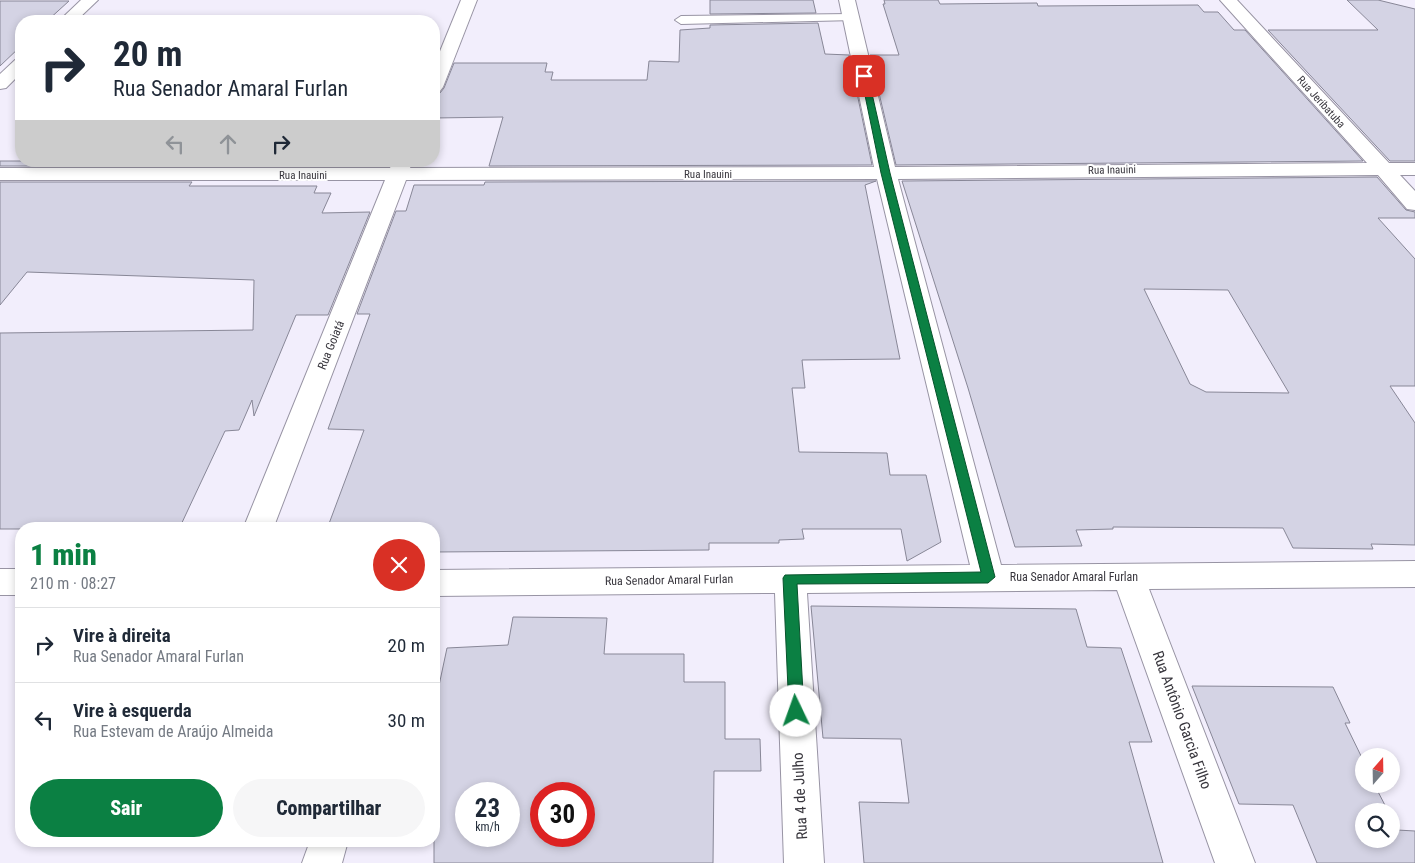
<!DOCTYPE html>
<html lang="pt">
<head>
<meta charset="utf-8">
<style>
  body { margin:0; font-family:"Roboto Condensed",sans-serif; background:#f6f6f7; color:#1f2937; height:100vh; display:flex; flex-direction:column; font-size:19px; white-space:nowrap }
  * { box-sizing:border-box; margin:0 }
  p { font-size:16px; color:#747a83 }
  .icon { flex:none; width:28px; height:28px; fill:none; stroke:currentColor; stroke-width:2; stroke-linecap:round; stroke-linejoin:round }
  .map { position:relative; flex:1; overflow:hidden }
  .details { position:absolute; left:15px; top:522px; width:425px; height:325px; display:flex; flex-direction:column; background:#fff; border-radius:20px; box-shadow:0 2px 8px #0003 }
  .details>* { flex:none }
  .banner { position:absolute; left:15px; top:15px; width:425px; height:152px; border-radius:20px; box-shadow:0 2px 8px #0003; background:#fff; color:#1f2937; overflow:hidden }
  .needle { width:32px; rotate:20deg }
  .buttons { position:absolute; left:1355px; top:748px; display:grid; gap:10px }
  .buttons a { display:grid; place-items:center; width:45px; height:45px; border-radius:50%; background:#fff; box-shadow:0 2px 8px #0003; font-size:25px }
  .speed { position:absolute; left:455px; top:782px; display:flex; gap:10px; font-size:25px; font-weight:700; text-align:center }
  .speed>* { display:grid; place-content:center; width:65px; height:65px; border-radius:50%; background:#fff; box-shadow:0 2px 8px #0003; line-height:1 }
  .speed small { font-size:12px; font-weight:400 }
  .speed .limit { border:8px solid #d22; background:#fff; color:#111 }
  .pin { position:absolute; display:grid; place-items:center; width:42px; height:42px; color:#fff; margin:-21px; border-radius:10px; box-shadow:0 2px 8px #0006 }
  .me { position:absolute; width:55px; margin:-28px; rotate:357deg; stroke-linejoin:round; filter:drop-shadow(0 0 4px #0008) }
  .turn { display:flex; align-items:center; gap:18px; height:105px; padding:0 15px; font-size:22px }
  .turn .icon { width:65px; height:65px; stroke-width:2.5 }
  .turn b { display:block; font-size:35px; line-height:42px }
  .lanes { display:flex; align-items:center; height:48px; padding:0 15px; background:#0003; justify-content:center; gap:25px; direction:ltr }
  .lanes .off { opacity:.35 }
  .round { display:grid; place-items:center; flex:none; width:52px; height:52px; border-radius:26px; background:#f6f6f7 }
  .overview { display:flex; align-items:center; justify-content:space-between; height:85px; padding:0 15px }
  h1 { font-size:30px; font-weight:800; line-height:38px; color:#0b8043 }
  .cta { display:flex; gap:10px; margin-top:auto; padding:10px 15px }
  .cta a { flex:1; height:58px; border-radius:30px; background:#0b8043; color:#fff; font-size:20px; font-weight:800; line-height:58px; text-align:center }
  .cta a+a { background:#f6f6f7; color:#1f2937 }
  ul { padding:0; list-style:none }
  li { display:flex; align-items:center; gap:15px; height:75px; padding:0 15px; border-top:1px solid #e0e1e3 }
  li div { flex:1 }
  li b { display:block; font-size:19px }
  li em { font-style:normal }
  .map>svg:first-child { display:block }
</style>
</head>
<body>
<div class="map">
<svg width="1415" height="863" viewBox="0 0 1415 863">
  <rect width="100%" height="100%" fill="#f2eefc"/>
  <g fill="#d4d3e4" stroke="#888797" fill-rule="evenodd">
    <polygon points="710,0 813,0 816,13 710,14"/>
    <polygon points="884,0 938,0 940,4 1037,3 1038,6 1198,5 1204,12 1218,12 1234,30 1245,30 1363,161 896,165 870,55 899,55 883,4 885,4"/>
    <polygon points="1347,0 1378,0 1415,9 1415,161 1390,161 1268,30 1378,30"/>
    <polygon points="0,1 69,1 47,21 21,21 21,46 0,66"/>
    <polygon points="818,23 825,54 849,55 872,165 489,166 503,117 434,118 434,94 440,93 444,88 454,63 547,63 545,72 553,72 551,80 647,80 649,61 679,62 680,30 710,28 710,25"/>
    <polygon points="0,161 206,161 203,166 0,166"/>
    <path d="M1377,177L1406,210L1415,212V218H1378L1415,259V386H1390L1415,423V545L1371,544L1373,549L1293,548L1283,528L1113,527V529L1076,530L1082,546L1015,547L968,388L902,181ZM1144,289L1228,290L1289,393L1206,392L1190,384Z"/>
    <polygon points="876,181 865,185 900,359 802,360 805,388 792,388 799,452 887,453 890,475 926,475 941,542 907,561 901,529 802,529 804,539 779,540 779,543 709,543 709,550 434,552 434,529 327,529 364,430 328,429 370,314 357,314 396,211 406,211 414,185 484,185 485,182"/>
    <polygon points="0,182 192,182 189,186 317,186 314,193 331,193 322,213 370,212 328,315 296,315 254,416 252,400 239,430 225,431 179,529 0,529 0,333 253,330 254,280 27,272 0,305"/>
    <polygon points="811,606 1076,609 1087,647 1121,648 1152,742 1129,742 1163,863 864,863 859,802 909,803 901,739 823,738"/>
    <path d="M513,617L607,618L604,654H684V682H725V739H760L761,771H714L713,863H434V709L447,648L508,645ZM466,794H509V836H466ZM541,794H584V836H541Z"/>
    <polygon points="1192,686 1333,687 1350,723 1345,723 1364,762 1364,784 1374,784 1388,811 1364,811 1364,839 1391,839 1391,819 1397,830 1415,831 1415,863 1317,863 1293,805 1239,804"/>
  </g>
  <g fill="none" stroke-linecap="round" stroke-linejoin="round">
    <g stroke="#9894a4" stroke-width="2">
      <polygon id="lane" points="851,14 855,16 855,20 681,24 675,20 681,16"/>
    </g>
    <g stroke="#9894a4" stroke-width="2">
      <g id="street">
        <polygon points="81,0 98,0 76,21 59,21"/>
        <polygon points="461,0 477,0 443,87 440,91 434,92 434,66"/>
        <polygon points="839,0 855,0 895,167 1367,163 1220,0 1237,0 1389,163 1415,163 1415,175 1400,175 1415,191 1415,210 1407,209 1378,175 898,179 1001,565 1415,561 1415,587 1149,589 1255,863 1215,863 1117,590 807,593 824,863 784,863 775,593 434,596 434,570 970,565 877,179 406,180 273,529 243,529 385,180 0,180 0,168 390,168 393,161 413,161 410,168 874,167"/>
        <polygon points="21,59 21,73 6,88 0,89 0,74 15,60"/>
        <rect x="0" y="569" width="21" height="26"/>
        <polygon points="310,841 348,841 342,863 302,863"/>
      </g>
    </g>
    <use href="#lane" fill="#fff" fill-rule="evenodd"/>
    <use href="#street" fill="#fff" fill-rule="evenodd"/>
  </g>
  <polygon fill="#0b8043" stroke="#07532c" points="864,74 868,76 890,173 995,577 988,583 797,584 804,711 801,716 796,718 791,716 789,711 783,578 785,575 981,572 881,173 861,76"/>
  <g text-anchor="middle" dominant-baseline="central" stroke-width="4" stroke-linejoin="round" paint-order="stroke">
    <g font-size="11" fill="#38363d" stroke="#fff">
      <text transform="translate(1321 102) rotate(48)">Rua Jeribatuba</text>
      <text transform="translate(1112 170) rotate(-1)">Rua Inauini</text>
      <text x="708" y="174">Rua Inauini</text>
      <text x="303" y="175">Rua Inauini</text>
    </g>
    <g font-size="12" fill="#38363d" stroke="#fff">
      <text transform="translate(331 345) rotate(-68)">Rua Goiatá</text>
      <text x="1074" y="577">Rua Senador Amaral Furlan</text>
      <text transform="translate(669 580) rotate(-1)">Rua Senador Amaral Furlan</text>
    </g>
    <g font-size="15" fill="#38363d" stroke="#fff">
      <text transform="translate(1182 720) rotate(70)">Rua Antônio Garcia Filho</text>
      <text transform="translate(800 796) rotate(-93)">Rua 4 de Julho</text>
    </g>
  </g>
</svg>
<div class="buttons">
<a><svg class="needle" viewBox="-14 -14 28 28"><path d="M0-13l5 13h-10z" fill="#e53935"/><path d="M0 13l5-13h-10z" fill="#747a83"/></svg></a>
<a><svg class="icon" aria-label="search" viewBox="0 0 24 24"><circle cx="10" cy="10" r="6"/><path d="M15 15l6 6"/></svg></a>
</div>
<div class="speed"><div>23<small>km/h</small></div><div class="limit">30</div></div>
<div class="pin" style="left:864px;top:76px;background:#d93025"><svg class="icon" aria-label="arrive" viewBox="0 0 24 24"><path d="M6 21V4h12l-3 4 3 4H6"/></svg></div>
<svg class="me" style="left:796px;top:711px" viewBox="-20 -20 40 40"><circle r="19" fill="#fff"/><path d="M0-13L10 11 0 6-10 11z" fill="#0b8043"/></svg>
<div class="banner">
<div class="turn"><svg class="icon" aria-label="right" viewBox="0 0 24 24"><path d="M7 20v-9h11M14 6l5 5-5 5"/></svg><div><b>20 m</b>Rua Senador Amaral Furlan</div></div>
<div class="lanes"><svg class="icon off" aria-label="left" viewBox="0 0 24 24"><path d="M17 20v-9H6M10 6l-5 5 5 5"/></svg><svg class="icon off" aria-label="ahead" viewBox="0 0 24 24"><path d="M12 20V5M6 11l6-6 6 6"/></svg><svg class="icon" aria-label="right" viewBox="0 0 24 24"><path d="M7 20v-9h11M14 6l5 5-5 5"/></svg></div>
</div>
<section class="details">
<div class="overview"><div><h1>1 min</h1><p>210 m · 08:27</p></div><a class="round" style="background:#d93025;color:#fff"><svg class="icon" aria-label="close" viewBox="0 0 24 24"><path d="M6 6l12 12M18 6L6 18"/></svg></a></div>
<ul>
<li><svg class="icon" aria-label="right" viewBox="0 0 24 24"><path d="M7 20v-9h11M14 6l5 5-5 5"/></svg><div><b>Vire à direita</b><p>Rua Senador Amaral Furlan</p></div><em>20 m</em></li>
<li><svg class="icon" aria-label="left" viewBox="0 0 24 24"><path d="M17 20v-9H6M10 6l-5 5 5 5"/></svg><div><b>Vire à esquerda</b><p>Rua Estevam de Araújo Almeida</p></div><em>30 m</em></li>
</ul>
<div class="cta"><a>Sair</a><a>Compartilhar</a></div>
</section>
</div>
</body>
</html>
